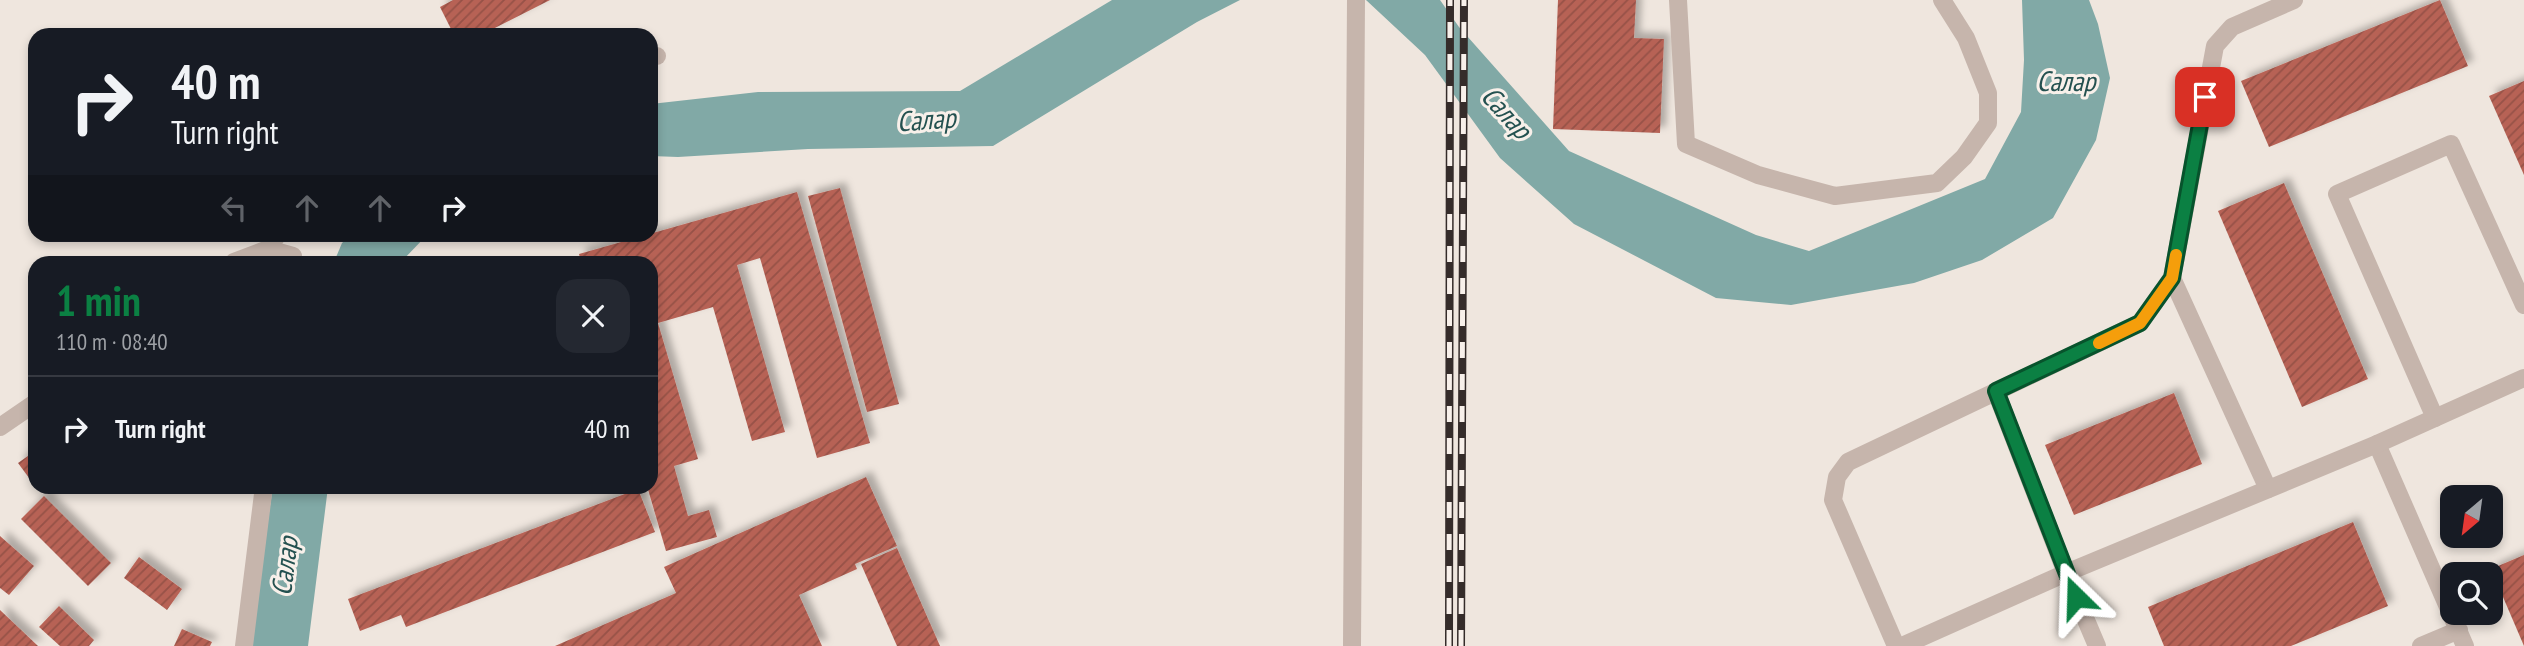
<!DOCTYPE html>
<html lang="en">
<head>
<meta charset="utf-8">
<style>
  body { margin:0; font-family:"PT Sans Narrow",sans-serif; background:#242831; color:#f1f3f6; height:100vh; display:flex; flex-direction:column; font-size:26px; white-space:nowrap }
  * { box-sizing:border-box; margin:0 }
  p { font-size:23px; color:#9ea1a6 }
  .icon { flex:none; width:38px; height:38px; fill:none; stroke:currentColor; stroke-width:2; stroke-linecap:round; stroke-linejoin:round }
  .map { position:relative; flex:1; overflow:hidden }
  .sheet { position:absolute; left:28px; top:256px; width:630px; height:238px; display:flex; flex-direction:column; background:#171b24; border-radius:21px; box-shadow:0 4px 10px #0003 }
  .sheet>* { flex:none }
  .top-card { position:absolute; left:28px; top:28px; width:630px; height:214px; border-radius:21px; box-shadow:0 4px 10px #0003; background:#171b24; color:#f1f3f6; overflow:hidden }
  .needle { width:46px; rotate:209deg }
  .controls { position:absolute; left:2440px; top:485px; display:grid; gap:14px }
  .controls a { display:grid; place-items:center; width:63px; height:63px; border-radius:14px; background:#171b24; box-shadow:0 4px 10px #0003; font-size:35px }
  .pin { position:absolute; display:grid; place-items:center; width:60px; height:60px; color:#fff; margin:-30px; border-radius:14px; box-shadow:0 4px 10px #0006 }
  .me { position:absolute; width:77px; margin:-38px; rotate:338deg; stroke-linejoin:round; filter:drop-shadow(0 0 5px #0008) }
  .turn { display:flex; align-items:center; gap:24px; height:147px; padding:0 28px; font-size:32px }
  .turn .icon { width:91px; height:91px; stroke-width:2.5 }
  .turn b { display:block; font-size:49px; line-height:60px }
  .lanes { display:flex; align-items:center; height:66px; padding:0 28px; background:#0003; justify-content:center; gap:35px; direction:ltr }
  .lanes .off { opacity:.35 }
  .round { display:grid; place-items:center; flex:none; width:74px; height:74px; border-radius:21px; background:#242831 }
  .head { display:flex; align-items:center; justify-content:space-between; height:119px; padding:0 28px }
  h1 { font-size:42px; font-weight:800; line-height:52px; color:#0b8043 }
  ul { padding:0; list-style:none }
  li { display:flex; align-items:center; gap:21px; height:105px; padding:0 28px; border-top:2px solid #363941 }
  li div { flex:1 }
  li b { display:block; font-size:26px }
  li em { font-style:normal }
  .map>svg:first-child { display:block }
</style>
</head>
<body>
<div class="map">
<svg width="2524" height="646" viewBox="0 0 2524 646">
  <defs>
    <pattern id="building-hatch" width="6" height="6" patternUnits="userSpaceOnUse" patternTransform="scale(1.75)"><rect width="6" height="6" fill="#b76255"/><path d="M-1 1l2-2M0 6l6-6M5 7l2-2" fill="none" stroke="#965147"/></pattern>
    <filter id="shadow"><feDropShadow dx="6" dy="-6" stdDeviation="3.5" flood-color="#0004"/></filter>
  </defs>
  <rect width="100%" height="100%" fill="#efe6de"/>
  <g fill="#81a9a6">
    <polygon points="1112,0 1240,0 1197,22 993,146 808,149 678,157 651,156 651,104 758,92 960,91"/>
    <polygon points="1366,0 1440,0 1459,27 1569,151 1756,235 1809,251 1985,179 2021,112 2024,60 2022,0 2089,0 2098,24 2110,78 2096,140 2053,218 1982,260 1914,283 1791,305 1716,298 1574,224 1500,158 1425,55"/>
    <polygon points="352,234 427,234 427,235 401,262 334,262 342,243"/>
    <polygon points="273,487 328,487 308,646 248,646"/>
  </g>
  <g fill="url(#building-hatch)" filter="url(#shadow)">
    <polygon points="453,0 550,0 481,35 454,35 440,7"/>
    <polygon points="1558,0 1636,0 1634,38 1664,39 1660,133 1553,129"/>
    <polygon points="2440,0 2468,66 2269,147 2241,81"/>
    <polygon points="2524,81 2524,175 2489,96"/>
    <polygon points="2284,183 2368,379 2302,407 2218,211"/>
    <polygon points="840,188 899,404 867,412 808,196"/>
    <polygon points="797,192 870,443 817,458 760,258 737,265 785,432 752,441 713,307 658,323 698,459 674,466 688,516 709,510 717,537 666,551 647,486 651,486 651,262 581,262 579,254"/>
    <polygon points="2174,393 2202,464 2074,515 2045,445"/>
    <polygon points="35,451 35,486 18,463"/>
    <polygon points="866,477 897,546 855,564 857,569 799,595 822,646 555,646 676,593 664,567"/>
    <polygon points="638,489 655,532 406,627 401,615 360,631 348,599"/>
    <polygon points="44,496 111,563 88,586 21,519"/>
    <polygon points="2353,522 2388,606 2291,646 2164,646 2148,607"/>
    <polygon points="0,536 34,566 9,595 0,588"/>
    <polygon points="897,548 940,646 897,646 861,564"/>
    <polygon points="2524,555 2524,646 2491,569"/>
    <polygon points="139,557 182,589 167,610 124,578"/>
    <polygon points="59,606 94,640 89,646 60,646 39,627"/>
    <polygon points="0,610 38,646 0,646"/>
    <polygon points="182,629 212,642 210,646 174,646"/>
  </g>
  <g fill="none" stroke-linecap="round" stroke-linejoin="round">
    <g stroke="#c6b5ac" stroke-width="18">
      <polyline points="1678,0 1686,144 1758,175 1835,196 1937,183 1964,157 1988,123 1988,93 1966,38 1942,0"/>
      <polyline points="651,56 657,56"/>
      <polyline points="268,249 278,234"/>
      <polyline points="2172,278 2268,489"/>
      <polyline points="1996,392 2066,573 2097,646"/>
      <polyline points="2435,418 2337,194 2451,144 2524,305"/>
      <polyline points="2377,444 2465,646"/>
      <polyline points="1896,646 1833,500 1837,477 1848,462 2140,323 2172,278 2215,46 2232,27 2294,0"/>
      <polyline points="2421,646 2459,630"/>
    </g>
    <g stroke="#c6b5ac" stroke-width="18">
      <polyline points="234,262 268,249 293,256 292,262"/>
      <polyline points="0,427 35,403"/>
      <polyline points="244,646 264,486"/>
      <polyline points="1352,646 1356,0"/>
      <polyline points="1902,646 2066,573 2377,444 2524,378"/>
    </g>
    <g stroke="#352c2a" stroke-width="8">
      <g id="rail">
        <polyline points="1449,646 1450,0"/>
        <polyline points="1461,646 1464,0"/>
      </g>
    </g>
    <use href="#rail" stroke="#f8f0ea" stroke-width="5" stroke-dasharray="16" stroke-linecap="butt"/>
  </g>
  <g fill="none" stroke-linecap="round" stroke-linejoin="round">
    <g stroke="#07532c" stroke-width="18">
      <polyline id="route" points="2076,597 1996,391 2140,323 2172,278 2205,97"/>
    </g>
    <use href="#route" stroke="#0b8043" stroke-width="12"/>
    <polyline stroke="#f59e0b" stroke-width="12" points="2099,343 2140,323 2172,278 2176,255"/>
  </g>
  <g text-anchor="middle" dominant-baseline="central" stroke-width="6" stroke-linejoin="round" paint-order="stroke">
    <g font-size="28" font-style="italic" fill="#245150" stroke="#f8f0ea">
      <text x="2066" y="80">Салар</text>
      <text transform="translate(1507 112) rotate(48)">Салар</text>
      <text transform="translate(926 119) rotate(-4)">Салар</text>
      <text transform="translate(284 566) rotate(-83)">Салар</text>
    </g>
  </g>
</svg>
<div class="controls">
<a><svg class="needle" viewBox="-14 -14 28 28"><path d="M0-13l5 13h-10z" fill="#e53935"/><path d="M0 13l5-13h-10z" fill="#9ea1a6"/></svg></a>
<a><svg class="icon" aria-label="search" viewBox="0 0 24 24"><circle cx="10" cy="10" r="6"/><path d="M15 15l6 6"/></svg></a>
</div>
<div class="pin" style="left:2205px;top:97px;background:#d93025"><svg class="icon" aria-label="arrive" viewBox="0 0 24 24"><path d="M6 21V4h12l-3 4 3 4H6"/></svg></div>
<svg class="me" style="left:2076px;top:597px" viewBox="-20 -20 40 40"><path d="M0-17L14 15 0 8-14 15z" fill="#0b8043" stroke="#fff" stroke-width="4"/></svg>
<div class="top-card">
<div class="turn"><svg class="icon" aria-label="right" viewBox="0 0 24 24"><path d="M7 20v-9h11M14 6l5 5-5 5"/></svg><div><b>40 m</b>Turn right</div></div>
<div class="lanes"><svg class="icon off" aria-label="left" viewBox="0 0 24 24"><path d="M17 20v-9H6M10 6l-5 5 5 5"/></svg><svg class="icon off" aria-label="ahead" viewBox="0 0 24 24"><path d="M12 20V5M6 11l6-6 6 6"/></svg><svg class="icon off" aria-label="ahead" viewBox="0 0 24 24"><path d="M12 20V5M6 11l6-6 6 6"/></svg><svg class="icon" aria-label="right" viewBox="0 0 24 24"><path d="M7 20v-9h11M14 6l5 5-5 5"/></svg></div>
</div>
<section class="sheet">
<div class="head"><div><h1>1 min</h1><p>110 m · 08:40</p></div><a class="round"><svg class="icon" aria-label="close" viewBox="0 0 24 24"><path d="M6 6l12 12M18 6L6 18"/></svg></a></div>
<ul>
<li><svg class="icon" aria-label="right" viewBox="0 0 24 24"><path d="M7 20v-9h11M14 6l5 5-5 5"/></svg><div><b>Turn right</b></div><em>40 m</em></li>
</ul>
</section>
</div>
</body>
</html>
